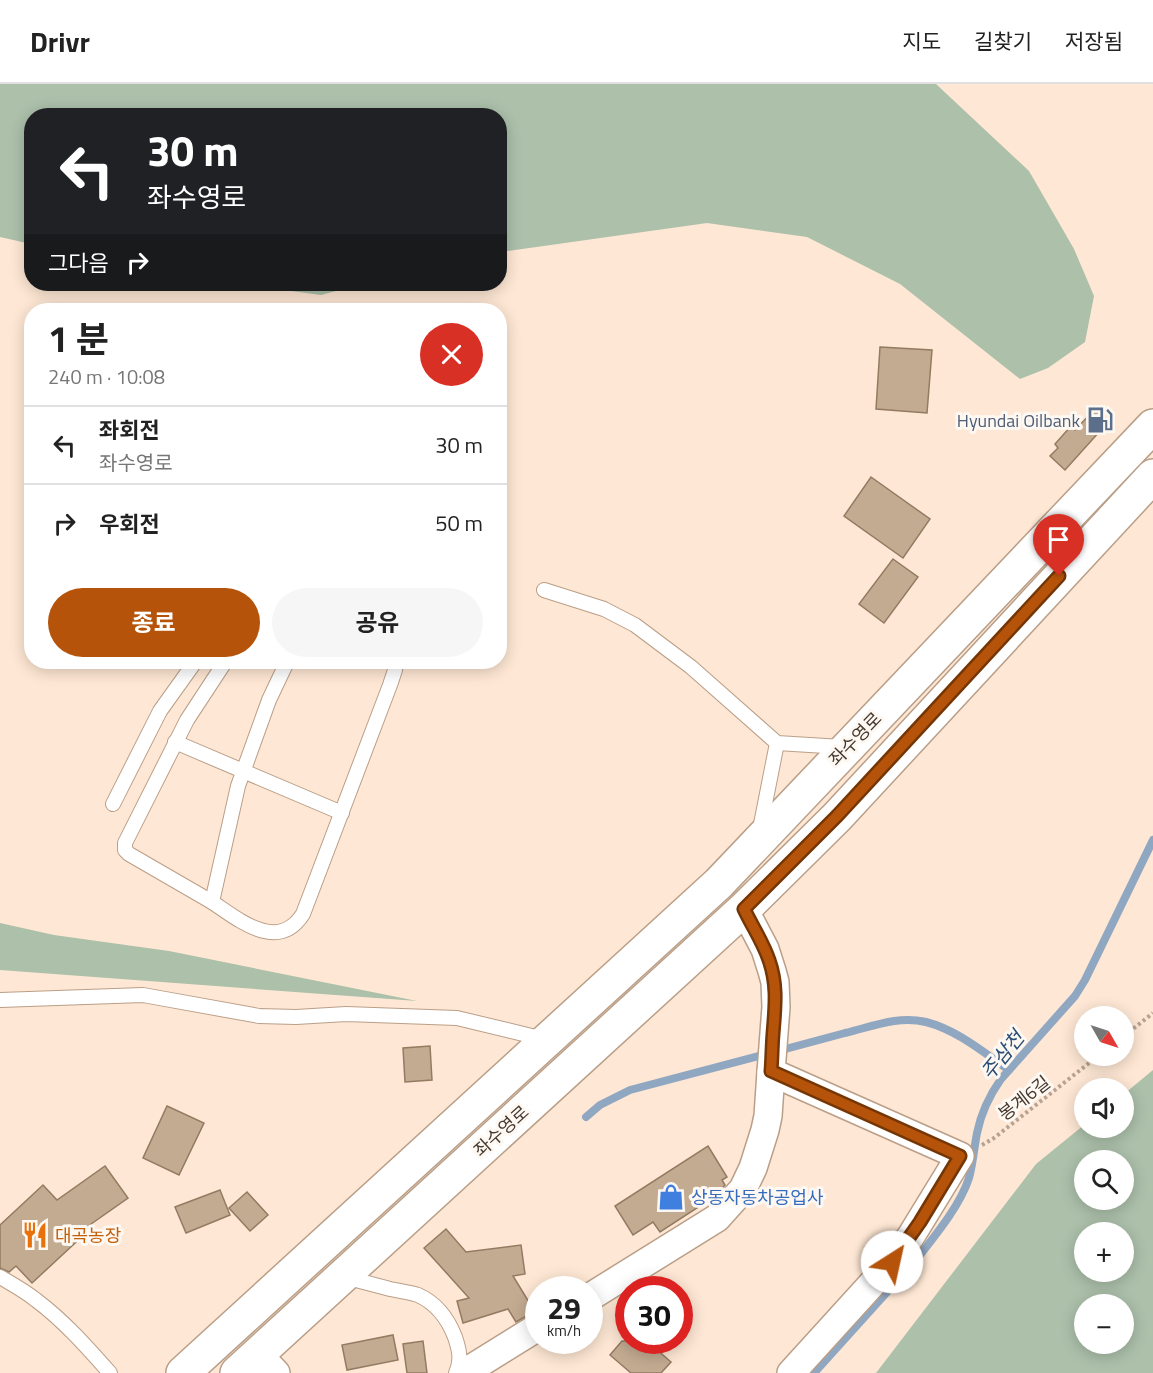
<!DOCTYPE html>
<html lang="ko">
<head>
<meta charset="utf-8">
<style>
  body { margin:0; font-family:"Titillium Web","Noto Sans KR",sans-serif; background:#f6f6f6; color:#222; height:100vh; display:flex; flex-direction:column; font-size:22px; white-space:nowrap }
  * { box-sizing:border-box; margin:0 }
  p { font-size:20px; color:#767676 }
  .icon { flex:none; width:33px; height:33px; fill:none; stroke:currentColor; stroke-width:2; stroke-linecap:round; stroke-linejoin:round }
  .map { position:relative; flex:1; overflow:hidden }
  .sheet { position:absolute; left:24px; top:219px; width:483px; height:366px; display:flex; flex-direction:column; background:#fff; border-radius:24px; box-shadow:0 3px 15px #0003 }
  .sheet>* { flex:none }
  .banner { position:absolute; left:24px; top:24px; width:483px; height:183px; border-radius:24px; box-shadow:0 3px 15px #0003; background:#202124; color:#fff; overflow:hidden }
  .needle { width:39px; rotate:129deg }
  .fabs { position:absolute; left:1074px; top:922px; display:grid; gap:12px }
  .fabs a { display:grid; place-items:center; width:60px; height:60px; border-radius:50%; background:#fff; box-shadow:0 3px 15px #0003; font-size:30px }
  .speed { position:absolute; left:525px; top:1192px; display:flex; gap:12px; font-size:30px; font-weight:700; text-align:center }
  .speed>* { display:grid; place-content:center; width:78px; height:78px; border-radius:50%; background:#fff; box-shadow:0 3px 15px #0003; line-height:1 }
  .speed small { font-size:15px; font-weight:400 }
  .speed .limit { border:9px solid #d22; background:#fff; color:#111 }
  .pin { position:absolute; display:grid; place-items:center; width:51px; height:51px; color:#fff; margin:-62px -26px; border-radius:50% 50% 50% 0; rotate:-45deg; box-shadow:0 0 6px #0007 }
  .pin .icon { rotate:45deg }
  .me { position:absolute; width:66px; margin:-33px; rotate:35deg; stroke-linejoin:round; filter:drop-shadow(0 0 4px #0008) }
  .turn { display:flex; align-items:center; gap:21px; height:126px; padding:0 24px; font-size:27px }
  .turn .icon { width:78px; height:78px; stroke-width:2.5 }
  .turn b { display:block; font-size:42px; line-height:51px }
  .then { display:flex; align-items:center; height:57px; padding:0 24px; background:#0003; gap:12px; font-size:22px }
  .round { display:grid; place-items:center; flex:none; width:63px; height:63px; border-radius:32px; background:#f6f6f6 }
  .head { display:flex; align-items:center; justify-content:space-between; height:102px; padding:0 24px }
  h1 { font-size:36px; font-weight:700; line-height:45px }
  .primary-button { display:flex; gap:12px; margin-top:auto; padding:12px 24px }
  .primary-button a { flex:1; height:69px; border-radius:36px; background:#b45309; color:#fff; font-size:24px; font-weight:700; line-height:69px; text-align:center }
  .primary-button a+a { background:#f6f6f6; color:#222 }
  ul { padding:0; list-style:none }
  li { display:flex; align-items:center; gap:18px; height:78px; padding:0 24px; border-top:2px solid #e0e0e0 }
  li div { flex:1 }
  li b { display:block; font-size:22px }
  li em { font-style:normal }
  header { display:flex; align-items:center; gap:36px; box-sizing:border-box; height:84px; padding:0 30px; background:#fff; border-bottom:2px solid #e0e0e0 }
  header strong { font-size:28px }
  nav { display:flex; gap:33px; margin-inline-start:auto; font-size:21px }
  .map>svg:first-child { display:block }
</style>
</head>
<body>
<header>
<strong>Drivr</strong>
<nav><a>지도</a><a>길찾기</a><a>저장됨</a></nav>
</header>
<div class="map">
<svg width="1153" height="1289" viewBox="0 0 1153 1289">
  <rect width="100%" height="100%" fill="#fee7d4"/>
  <g fill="#acc0aa" fill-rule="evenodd">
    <polygon points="0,0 936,0 1029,87 1074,165 1094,212 1085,258 1048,284 1020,295 900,200 807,153 707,139 500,168 500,32 32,32 31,160 0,153"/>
    <polygon points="238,200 363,200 321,211"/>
    <polygon points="0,839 54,851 169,867 417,917 0,886"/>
    <path d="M1153,986V1289H876L1036,1080L1084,1041V1044H1124V1010ZM1084,1077H1124V1116H1084ZM1084,1149H1124V1188H1084ZM1084,1221H1124V1260H1084Z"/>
  </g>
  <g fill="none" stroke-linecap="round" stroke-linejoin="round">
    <g stroke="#90a7c1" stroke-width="8">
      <path d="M778,967C800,961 822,955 845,949C871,943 898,931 926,938C957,946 983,968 1009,986"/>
      <polyline points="586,1033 600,1021 630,1006 766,970"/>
      <path d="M814,1289L916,1176C934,1153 960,1122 969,1094C973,1080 974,1064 977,1049C981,1029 989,1012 1001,995L1075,912L1085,896L1153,756"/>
    </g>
  </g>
  <g fill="#c3ab91" stroke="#927b62" stroke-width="1.5">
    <polygon points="880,263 932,266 927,329 876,325"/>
    <polygon points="1095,325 1109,337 1065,386 1050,372 1058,364 1055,360 1071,342 1075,346"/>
    <polygon points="871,393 930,435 903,474 844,432"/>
    <polygon points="893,475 918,493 884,539 859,520"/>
    <polygon points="430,962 432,996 405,998 403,964"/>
    <polygon points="167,1022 204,1039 179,1091 143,1074"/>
    <polygon points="708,1062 727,1093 722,1096 725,1101 714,1113 660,1148 653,1138 633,1151 615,1122"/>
    <polygon points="105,1082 128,1114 84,1145 87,1148 32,1199 16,1182 9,1188 0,1184 0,1141 43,1101 57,1116"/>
    <polygon points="220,1106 230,1131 186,1149 175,1123"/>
    <polygon points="247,1108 268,1131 250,1147 229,1124"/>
    <polygon points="446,1145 466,1168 521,1161 525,1190 513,1192 535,1228 530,1230 516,1238 508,1225 463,1239 457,1217 469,1214 424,1164"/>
    <polygon points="393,1251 398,1276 347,1286 342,1261"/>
    <polygon points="423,1257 427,1289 407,1289 403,1260"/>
    <polygon points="622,1257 647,1257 671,1278 661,1289 631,1289 610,1271"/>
  </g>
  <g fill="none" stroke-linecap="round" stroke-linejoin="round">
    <g stroke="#ba9f88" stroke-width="16">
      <g id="service">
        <polyline points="544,506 604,525 635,541 691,583 777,659 842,663"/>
        <path d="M287,578L269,616L238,702L212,818C239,836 278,869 303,830L390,601L395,586L396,578"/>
        <polyline points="175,658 342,729"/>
        <polyline points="113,720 160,627 195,578"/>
        <polyline points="760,745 777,659"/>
        <polyline points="212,818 129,770 125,766 125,759 187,636 225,578"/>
        <polyline points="0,916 143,911 259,932 296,933 346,930 457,934 544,955"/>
        <path d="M0,1193C12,1200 25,1207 36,1216C64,1237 87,1263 110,1289"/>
        <path d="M344,1193C360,1197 375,1201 390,1205C399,1207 409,1208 418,1211C436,1219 448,1235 455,1253C459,1265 462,1276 456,1289"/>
      </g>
    </g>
    <g stroke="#ba9f88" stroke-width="30">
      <g id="minor">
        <polyline points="744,825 765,865 772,887 775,898 776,923 771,988"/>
        <polyline points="590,1213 717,1134 743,1105 753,1084 765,1046 768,1032 771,988 960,1072 911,1152 892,1178 791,1289"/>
        <polyline points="258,1270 276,1289"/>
        <polyline points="464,1289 538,1243"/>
      </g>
    </g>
    <g stroke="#ba9f88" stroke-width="36">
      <g id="tertiary">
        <polyline points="183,1289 719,799 1153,342"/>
        <polyline points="237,1289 744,825 837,733 1153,392"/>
      </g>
    </g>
    <g stroke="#b6a394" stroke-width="4" stroke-dasharray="3 3" stroke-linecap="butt">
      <polyline points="1124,952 1153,929"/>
      <polyline points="982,1061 994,1054 1098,972"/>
    </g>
    <use href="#service" stroke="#fff" stroke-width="14"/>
    <use href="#minor" stroke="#fff" stroke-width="27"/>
    <use href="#tertiary" stroke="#fff" stroke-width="33"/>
  </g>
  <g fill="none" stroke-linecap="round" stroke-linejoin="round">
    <g stroke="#753606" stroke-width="15">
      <path id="route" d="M892,1178L920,1138L960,1072L771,987C772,975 772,962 773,950C775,924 778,901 769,876C763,858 752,842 744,825L837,732L1059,492"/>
    </g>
    <use href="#route" stroke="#b45309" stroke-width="10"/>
  </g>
  <defs>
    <g id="fuel-bare" transform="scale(2.07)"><path d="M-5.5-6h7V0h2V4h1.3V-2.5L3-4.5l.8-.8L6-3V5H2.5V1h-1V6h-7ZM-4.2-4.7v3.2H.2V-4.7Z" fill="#5c6f8a" stroke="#fef8f3" stroke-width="2.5" paint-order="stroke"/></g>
    <g id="shop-bare" transform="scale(2.07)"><path d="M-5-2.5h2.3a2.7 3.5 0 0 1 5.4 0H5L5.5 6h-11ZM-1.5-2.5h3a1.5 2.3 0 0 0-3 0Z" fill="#3f7fe0" stroke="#fef8f3" stroke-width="2.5" paint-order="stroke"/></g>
    <g id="restaurant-bare" transform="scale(2.07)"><path d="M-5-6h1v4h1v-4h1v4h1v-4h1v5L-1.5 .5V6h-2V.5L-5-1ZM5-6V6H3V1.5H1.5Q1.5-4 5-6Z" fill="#e8710a" stroke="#fef8f3" stroke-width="2.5" paint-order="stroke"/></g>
  </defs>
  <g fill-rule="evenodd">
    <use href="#fuel-bare" x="1100" y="336"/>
    <use href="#shop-bare" x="671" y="1113"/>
    <use href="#restaurant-bare" x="35" y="1151"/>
  </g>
  <g text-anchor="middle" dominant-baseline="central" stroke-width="6" stroke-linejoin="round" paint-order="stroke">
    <g font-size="18" fill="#4e5e75" stroke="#fef8f3" text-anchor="end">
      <text x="1080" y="336">Hyundai Oilbank</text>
    </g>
    <g font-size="18" fill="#463a30" stroke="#fef8f3">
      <text transform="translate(855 655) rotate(-46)">좌수영로</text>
      <text transform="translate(1024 1014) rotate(-38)">봉계6길</text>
      <text transform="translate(501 1047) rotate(-42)">좌수영로</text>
    </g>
    <g font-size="18" fill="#366cbe" stroke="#fef8f3" text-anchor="start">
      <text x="691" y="1113">상동자동차공업사</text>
    </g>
    <g font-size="18" fill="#c56008" stroke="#fef8f3" text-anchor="start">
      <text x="55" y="1151">대곡농장</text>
    </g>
    <g font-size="20" font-style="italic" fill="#2b4e74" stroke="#fef8f3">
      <text transform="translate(1002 971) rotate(-51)">주삼천</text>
    </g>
  </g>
</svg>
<div class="fabs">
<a><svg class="needle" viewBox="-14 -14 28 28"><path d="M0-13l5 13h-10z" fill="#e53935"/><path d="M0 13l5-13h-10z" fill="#767676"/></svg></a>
<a><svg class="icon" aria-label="sound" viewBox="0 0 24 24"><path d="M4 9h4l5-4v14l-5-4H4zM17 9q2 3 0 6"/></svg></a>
<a><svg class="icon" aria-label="search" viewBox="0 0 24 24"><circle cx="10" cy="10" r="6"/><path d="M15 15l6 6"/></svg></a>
<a>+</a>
<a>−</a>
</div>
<div class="speed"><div>29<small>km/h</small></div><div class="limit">30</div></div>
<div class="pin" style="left:1059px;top:492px;background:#d93025"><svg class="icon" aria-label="arrive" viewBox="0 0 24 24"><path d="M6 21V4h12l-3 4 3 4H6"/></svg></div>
<svg class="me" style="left:892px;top:1178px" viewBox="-20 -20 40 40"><circle r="19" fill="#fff"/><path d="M0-13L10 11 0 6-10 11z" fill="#b45309"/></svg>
<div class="banner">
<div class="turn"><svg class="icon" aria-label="left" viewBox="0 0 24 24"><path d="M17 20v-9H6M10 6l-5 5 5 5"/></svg><div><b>30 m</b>좌수영로</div></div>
<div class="then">그다음<svg class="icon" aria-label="right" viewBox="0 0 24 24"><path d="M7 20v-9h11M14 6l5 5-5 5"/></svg></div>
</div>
<section class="sheet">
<div class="head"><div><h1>1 분</h1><p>240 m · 10:08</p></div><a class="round" style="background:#d93025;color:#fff"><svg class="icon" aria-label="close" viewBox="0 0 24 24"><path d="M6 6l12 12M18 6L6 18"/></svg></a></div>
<ul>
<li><svg class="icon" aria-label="left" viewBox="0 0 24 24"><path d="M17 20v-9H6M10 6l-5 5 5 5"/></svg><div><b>좌회전</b><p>좌수영로</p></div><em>30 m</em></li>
<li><svg class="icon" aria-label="right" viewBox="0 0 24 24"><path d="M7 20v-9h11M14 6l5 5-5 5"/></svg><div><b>우회전</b></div><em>50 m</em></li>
</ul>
<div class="primary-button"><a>종료</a><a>공유</a></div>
</section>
</div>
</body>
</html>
